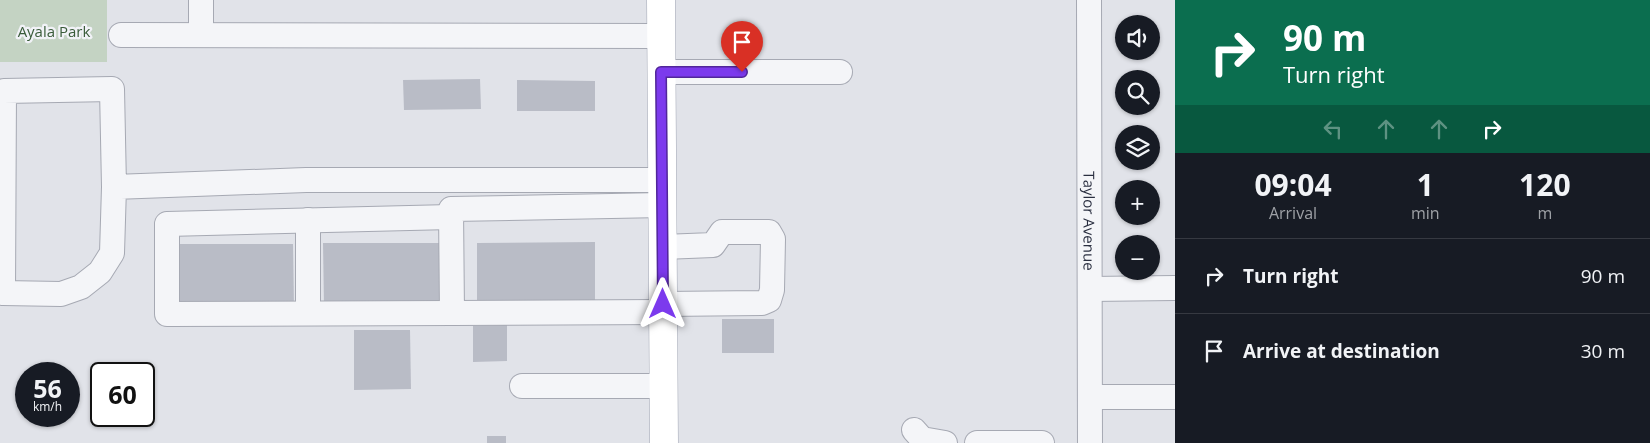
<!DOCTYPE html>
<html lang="en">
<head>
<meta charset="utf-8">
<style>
  body { margin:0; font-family:"Open Sans",sans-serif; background:#242831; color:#f1f3f6; height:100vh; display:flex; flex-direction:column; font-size:19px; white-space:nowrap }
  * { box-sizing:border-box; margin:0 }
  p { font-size:16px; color:#9ea1a6 }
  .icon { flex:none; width:28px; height:28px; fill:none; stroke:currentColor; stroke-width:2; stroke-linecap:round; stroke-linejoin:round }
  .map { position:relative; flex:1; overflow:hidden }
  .side { display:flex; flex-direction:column; background:#171b24; width:475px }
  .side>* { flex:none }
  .top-card { background:#0b6e4f; color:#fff; overflow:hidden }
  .fabs { position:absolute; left:1115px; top:15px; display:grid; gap:10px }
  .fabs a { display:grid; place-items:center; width:45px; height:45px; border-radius:50%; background:#171b24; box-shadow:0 1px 4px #0004; font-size:25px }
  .speed { position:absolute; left:15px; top:362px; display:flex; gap:10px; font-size:25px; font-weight:700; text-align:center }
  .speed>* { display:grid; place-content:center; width:65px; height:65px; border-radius:50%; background:#171b24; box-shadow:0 1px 4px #0004; line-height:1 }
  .speed small { font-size:12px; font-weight:400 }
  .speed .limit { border:2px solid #111; border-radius:8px; background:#fff; color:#111 }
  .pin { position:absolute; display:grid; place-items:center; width:42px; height:42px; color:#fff; margin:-51px -21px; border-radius:50% 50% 50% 0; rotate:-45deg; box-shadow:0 0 5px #0007 }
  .pin .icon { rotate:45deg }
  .me { position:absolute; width:55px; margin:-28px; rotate:0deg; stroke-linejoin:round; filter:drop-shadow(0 0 4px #0008) }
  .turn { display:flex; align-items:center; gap:18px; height:105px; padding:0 25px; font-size:22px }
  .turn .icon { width:65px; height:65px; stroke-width:2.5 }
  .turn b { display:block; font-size:35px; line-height:42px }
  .lanes { display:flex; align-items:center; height:48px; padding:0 25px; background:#0003; justify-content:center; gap:25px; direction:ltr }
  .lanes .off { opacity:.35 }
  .eta { display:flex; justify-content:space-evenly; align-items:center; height:85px; text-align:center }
  .eta b { font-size:30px; font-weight:700; line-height:35px }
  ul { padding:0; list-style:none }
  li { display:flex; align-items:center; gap:15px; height:75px; padding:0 25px; border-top:1px solid #363941 }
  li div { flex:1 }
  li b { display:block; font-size:19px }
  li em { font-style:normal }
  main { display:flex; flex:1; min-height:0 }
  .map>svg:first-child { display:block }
</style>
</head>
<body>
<main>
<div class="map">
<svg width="1175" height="443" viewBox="0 0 1175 443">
  <rect width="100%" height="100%" fill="#e1e3e9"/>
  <rect fill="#c4d3c3" x="0" y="0" width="107" height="62"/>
  <g fill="#b9bcc6">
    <polygon points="480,79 481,109 404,110 403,80"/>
    <polygon points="517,80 595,81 595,111 517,111"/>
    <polygon points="595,242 595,306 477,306 477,243"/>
    <polygon points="323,243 441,243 442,307 324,307"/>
    <polygon points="175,244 293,244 294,308 176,308"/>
    <rect x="722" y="319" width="52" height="34"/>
    <polygon points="507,325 507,361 473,362 473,326"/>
    <polygon points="354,330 410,330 411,389 354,390"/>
    <rect x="487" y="436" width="19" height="7"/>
  </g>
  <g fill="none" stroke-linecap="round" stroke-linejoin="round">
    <g stroke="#a6a9b3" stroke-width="26">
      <g id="minor">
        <polyline points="201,0 201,34"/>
        <path id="s1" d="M1089,0L1090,443"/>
        <polyline points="121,35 661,36"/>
        <polyline points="661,72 840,72"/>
        <polyline points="114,187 112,89 4,91 3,293 61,294 81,287 100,272 112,253 114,187 306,180 662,180"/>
        <polyline points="663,205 451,209 452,313 663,312"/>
        <polyline points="451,217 167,224 167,314 452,313"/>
        <polyline points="308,220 308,313"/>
        <polyline points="663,247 713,245 722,232 769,232 773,239 772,290 769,300 762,303 663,304"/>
        <polyline points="1090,289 1175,288"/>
        <polyline points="522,386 664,386"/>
        <polyline points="1090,397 1175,397"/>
        <polyline points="914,430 922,439 945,443"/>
        <polyline points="977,443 1042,443"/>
      </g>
    </g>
    <g stroke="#a1a6b4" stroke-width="29">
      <polyline id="major" points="661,0 664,443"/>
    </g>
    <use href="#minor" stroke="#f4f5f8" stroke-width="24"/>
    <use href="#major" stroke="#fff" stroke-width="28"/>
  </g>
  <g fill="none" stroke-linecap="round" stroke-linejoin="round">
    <g stroke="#51269a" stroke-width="12">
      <polyline id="route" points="663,304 661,72 742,72"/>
    </g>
    <use href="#route" stroke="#7c3aed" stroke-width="9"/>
  </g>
  <g text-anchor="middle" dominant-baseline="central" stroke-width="4.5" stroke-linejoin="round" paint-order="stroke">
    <g font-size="15" fill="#395b39" stroke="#f1f2f7">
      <text x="54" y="31">Ayala Park</text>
    </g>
    <g font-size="15" fill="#2a2f40" stroke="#f1f2f7">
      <text stroke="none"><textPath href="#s1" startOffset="221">Taylor Avenue</textPath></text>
    </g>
  </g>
</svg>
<div class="fabs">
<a><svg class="icon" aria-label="sound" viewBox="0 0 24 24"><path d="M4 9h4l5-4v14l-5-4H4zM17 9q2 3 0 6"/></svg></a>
<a><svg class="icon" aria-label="search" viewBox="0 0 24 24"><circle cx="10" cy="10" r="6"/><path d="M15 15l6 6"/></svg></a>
<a><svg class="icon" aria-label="layers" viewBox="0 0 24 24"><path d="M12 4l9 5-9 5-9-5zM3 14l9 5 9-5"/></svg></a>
<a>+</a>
<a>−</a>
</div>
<div class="speed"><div>56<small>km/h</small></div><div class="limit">60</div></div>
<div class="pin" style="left:742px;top:72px;background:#d93025"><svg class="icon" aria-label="arrive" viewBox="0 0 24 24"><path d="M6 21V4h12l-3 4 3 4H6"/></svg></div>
<svg class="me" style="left:663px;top:304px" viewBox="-20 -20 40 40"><path d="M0-17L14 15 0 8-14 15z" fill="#7c3aed" stroke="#fff" stroke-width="4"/></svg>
</div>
<section class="side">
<div class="top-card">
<div class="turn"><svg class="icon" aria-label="right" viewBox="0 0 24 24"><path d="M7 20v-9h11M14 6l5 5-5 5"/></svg><div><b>90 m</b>Turn right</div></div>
<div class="lanes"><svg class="icon off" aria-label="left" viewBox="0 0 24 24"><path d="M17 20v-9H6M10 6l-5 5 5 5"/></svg><svg class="icon off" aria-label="ahead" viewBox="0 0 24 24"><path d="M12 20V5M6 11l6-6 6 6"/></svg><svg class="icon off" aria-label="ahead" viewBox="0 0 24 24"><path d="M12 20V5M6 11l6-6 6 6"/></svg><svg class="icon" aria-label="right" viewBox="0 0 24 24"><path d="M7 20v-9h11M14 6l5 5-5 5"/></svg></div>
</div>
<div class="eta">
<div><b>09:04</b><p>Arrival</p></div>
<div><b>1</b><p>min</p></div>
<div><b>120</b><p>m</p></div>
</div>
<ul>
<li><svg class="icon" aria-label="right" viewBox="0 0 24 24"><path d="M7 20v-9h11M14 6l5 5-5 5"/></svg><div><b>Turn right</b></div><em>90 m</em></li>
<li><svg class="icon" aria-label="arrive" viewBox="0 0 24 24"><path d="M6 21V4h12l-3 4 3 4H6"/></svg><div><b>Arrive at destination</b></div><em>30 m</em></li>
</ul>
</section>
</main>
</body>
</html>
